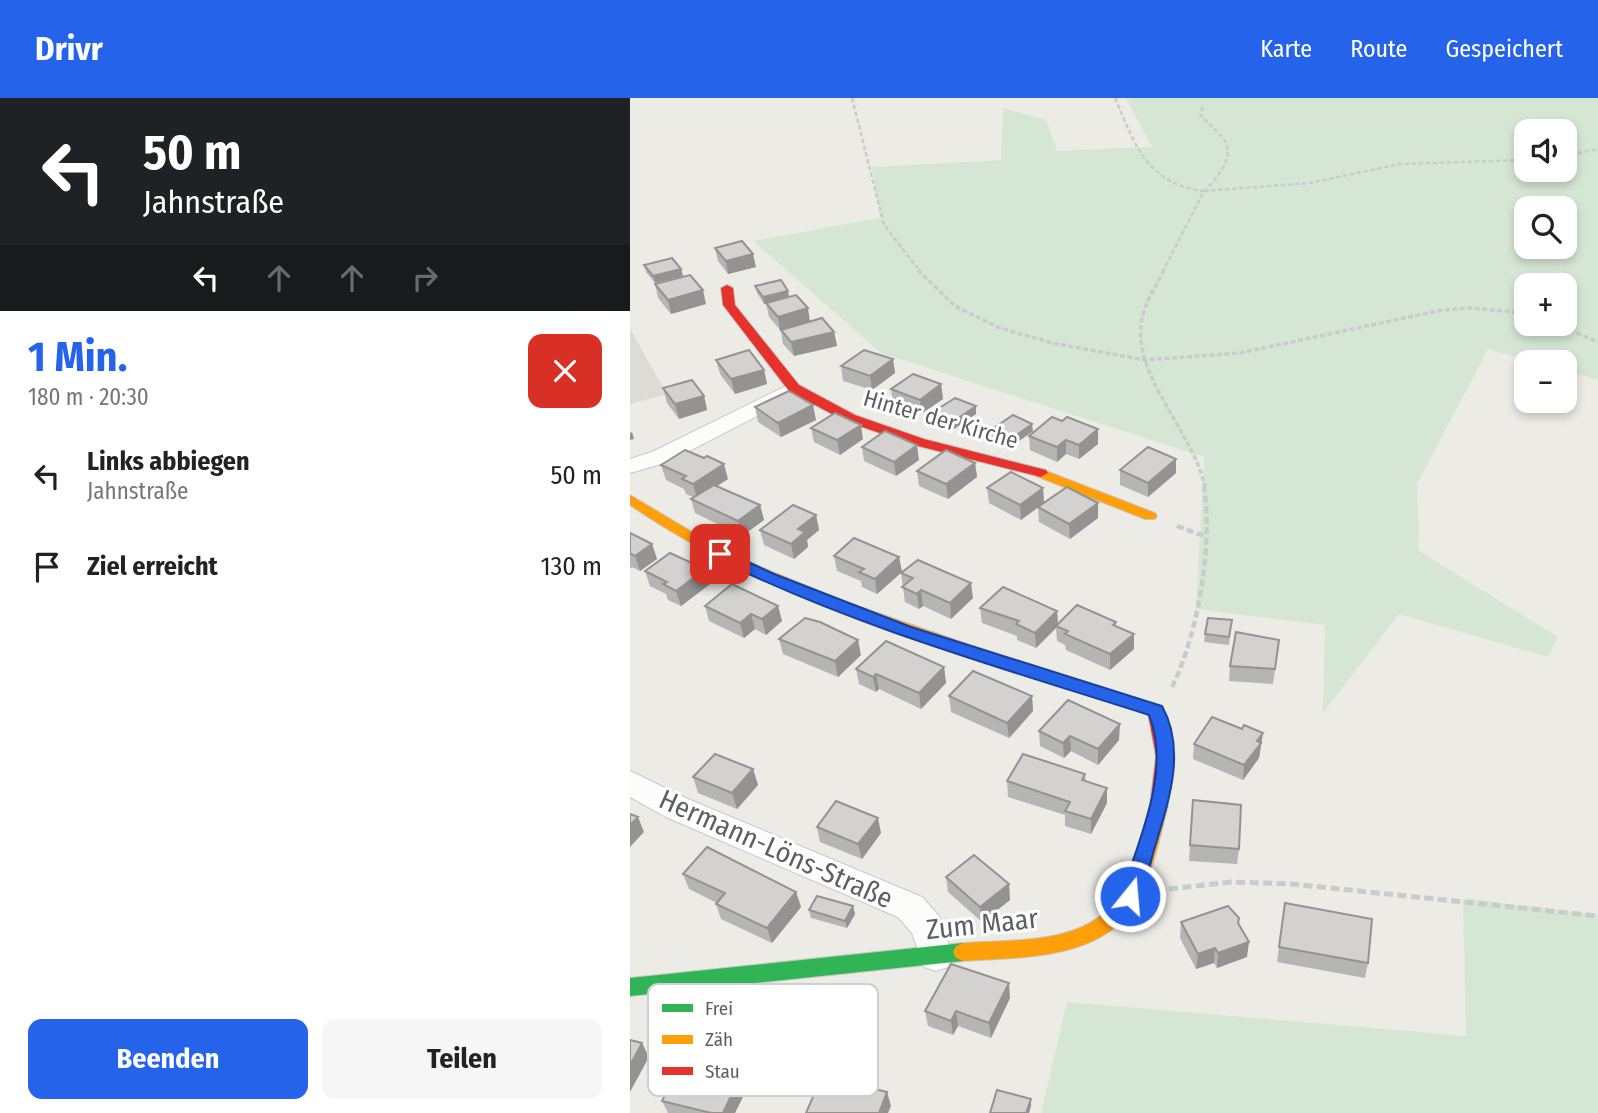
<!DOCTYPE html>
<html lang="de">
<head>
<meta charset="utf-8">
<style>
  body { margin:0; font-family:"Fira Sans Condensed",sans-serif; background:#f6f6f6; color:#222; height:100vh; display:flex; flex-direction:column; font-size:26px; white-space:nowrap }
  * { box-sizing:border-box; margin:0 }
  p { font-size:23px; color:#767676 }
  .icon { flex:none; width:38px; height:38px; fill:none; stroke:currentColor; stroke-width:2; stroke-linecap:round; stroke-linejoin:round }
  .map { position:relative; flex:1; overflow:hidden }
  .sheet { display:flex; flex-direction:column; background:#fff; width:630px }
  .sheet>* { flex:none }
  .banner { background:#202124; color:#fff; overflow:hidden }
  .tools { position:absolute; left:884px; top:21px; display:grid; gap:14px }
  .tools a { display:grid; place-items:center; width:63px; height:63px; border-radius:14px; background:#fff; box-shadow:0 4px 10px #0003; font-size:35px }
  .pin { position:absolute; display:grid; place-items:center; width:60px; height:60px; color:#fff; margin:-30px; border-radius:14px; box-shadow:0 4px 10px #0006 }
  .me { position:absolute; width:77px; margin:-38px; rotate:17deg; stroke-linejoin:round; filter:drop-shadow(0 0 5px #0008) }
  .turn { display:flex; align-items:center; gap:24px; height:147px; padding:0 28px; font-size:32px }
  .turn .icon { width:91px; height:91px; stroke-width:2.5 }
  .turn b { display:block; font-size:49px; line-height:60px }
  .lanes { display:flex; align-items:center; height:66px; padding:0 28px; background:#0003; justify-content:center; gap:35px; direction:ltr }
  .lanes .off { opacity:.35 }
  .round { display:grid; place-items:center; flex:none; width:74px; height:74px; border-radius:14px; background:#f6f6f6 }
  .overview { display:flex; align-items:center; justify-content:space-between; height:119px; padding:0 28px }
  h1 { font-size:42px; font-weight:700; line-height:52px; color:#2563eb }
  .button { display:flex; gap:14px; margin-top:auto; padding:14px 28px }
  .button a { flex:1; height:80px; border-radius:14px; background:#2563eb; color:#fff; font-size:28px; font-weight:700; line-height:80px; text-align:center }
  .button a+a { background:#f6f6f6; color:#222 }
  ul { padding:0; list-style:none }
  li { display:flex; align-items:center; gap:21px; height:91px; padding:0 28px }
  li div { flex:1 }
  li b { display:block; font-size:26px }
  li em { font-style:normal }
  header { display:flex; align-items:center; gap:42px; box-sizing:border-box; height:98px; padding:0 35px; background:#2563eb; color:#fff }
  header strong { font-size:33px }
  nav { display:flex; gap:38px; margin-inline-start:auto; font-size:24px }
  main { display:flex; flex:1; min-height:0 }
  .map>svg:first-child { display:block }
</style>
</head>
<body>
<header>
<strong>Drivr</strong>
<nav><a>Karte</a><a>Route</a><a>Gespeichert</a></nav>
</header>
<main>
<section class="sheet">
<div class="banner">
<div class="turn"><svg class="icon" aria-label="left" viewBox="0 0 24 24"><path d="M17 20v-9H6M10 6l-5 5 5 5"/></svg><div><b>50 m</b>Jahnstraße</div></div>
<div class="lanes"><svg class="icon" aria-label="left" viewBox="0 0 24 24"><path d="M17 20v-9H6M10 6l-5 5 5 5"/></svg><svg class="icon off" aria-label="ahead" viewBox="0 0 24 24"><path d="M12 20V5M6 11l6-6 6 6"/></svg><svg class="icon off" aria-label="ahead" viewBox="0 0 24 24"><path d="M12 20V5M6 11l6-6 6 6"/></svg><svg class="icon off" aria-label="right" viewBox="0 0 24 24"><path d="M7 20v-9h11M14 6l5 5-5 5"/></svg></div>
</div>
<div class="overview"><div><h1>1 Min.</h1><p>180 m · 20:30</p></div><a class="round" style="background:#d93025;color:#fff"><svg class="icon" aria-label="close" viewBox="0 0 24 24"><path d="M6 6l12 12M18 6L6 18"/></svg></a></div>
<ul>
<li><svg class="icon" aria-label="left" viewBox="0 0 24 24"><path d="M17 20v-9H6M10 6l-5 5 5 5"/></svg><div><b>Links abbiegen</b><p>Jahnstraße</p></div><em>50 m</em></li>
<li><svg class="icon" aria-label="arrive" viewBox="0 0 24 24"><path d="M6 21V4h12l-3 4 3 4H6"/></svg><div><b>Ziel erreicht</b></div><em>130 m</em></li>
</ul>
<div class="button"><a>Beenden</a><a>Teilen</a></div>
</section>
<div class="map">
<svg width="968" height="1015" viewBox="0 0 968 1015">
  <rect width="100%" height="100%" fill="#ecebe6"/>
  <polygon fill="#dcdbd5" points="0,231 37,296 0,306"/>
  <g fill="#d5e7d4" fill-rule="evenodd">
    <path d="M496,0H968V282L935,272L934,264H905L858,251L787,386L789,453L928,539L918,559L769,516L693,615L695,527L566,511L574,359L251,255L123,143L250,120L242,69L371,62L373,10L416,22L427,53L522,49ZM934,33V72H896V33ZM934,110V149H896V110ZM896,187H934V226H896Z"/>
    <polygon points="833,800 968,817 968,1015 411,1015 437,904 836,938"/>
  </g>
  <g fill="none" stroke-linecap="round" stroke-linejoin="round">
    <g stroke="#c8c8c7" stroke-width="2">
      <g id="street">
        <polygon points="156,288 164,289 167,294 164,299 38,364 0,375 0,361 22,354"/>
        <polygon points="0,673 58,701 292,799 309,818 323,858 318,869 306,873 294,869 282,835 268,819 36,719 0,699"/>
      </g>
    </g>
    <g stroke="#c8c8c6" stroke-width="2">
      <polygon id="fast" points="333,845 340,848 343,854 340,860 333,863 0,898 0,880"/>
    </g>
    <g stroke="#c8c8c6" stroke-width="2">
      <g id="slow">
        <polygon points="411,371 525,415 527,418 525,421 515,421 406,378 404,375"/>
        <path d="M0,397L84,447L126,467L213,503L346,549L348,553L340,559C221,524 103,477 0,407Z"/>
        <path d="M529,700L536,702L538,707C530,739 523,774 507,803C473,863 392,859 333,863L326,860L323,854L326,848L333,845C387,841 459,848 491,795C507,769 512,735 520,707L522,702Z"/>
      </g>
    </g>
    <g stroke="#c8c8c6" stroke-width="2">
      <g id="jam">
        <polygon points="97,187 103,190 105,207 169,287 225,317 294,341 416,372 418,375 411,379 284,347 215,323 159,293 93,207 91,190"/>
        <polygon points="340,547 532,608 544,658 536,712 529,714 522,712 520,707 526,658 518,616 334,557 332,553 334,549"/>
      </g>
    </g>
    <g stroke="#c8ccca" stroke-width="2.5" stroke-dasharray="4.5 2.5" stroke-linecap="butt">
      <polyline points="222,0 254,127 290,173"/>
      <path d="M485,0C505,47 517,86 574,93L533,173"/>
      <path d="M573,9L570,16C577,25 586,31 593,40C607,58 587,79 575,93"/>
      <polyline points="934,58 968,51"/>
      <polyline points="574,93 680,85 769,66 896,62"/>
    </g>
    <g stroke="#c8ccca" stroke-width="3.5" stroke-dasharray="5 2.5" stroke-linecap="butt">
      <polyline points="288,172 325,208 370,230 422,245 515,262 610,255 812,212 842,210 896,215"/>
      <path d="M534,172C528,184 520,197 515,210C492,271 566,333 575,391"/>
      <polyline points="926,226 968,244"/>
    </g>
    <g stroke="#c8ccca" stroke-width="4.5" stroke-dasharray="7 3.5" stroke-linecap="butt">
      <polyline points="547,428 574,438"/>
      <path d="M542,589C568,536 583,448 574,390"/>
    </g>
    <polyline stroke="#c8ccca" stroke-width="5" stroke-dasharray="9 4.5" stroke-linecap="butt" points="539,791 601,784 662,786 968,818"/>
    <use href="#street" fill="#fcfcfb" fill-rule="evenodd"/>
    <use href="#fast" fill="#30b455" fill-rule="evenodd"/>
    <use href="#slow" fill="#ff9f0a" fill-rule="evenodd"/>
    <use href="#jam" fill="#e5322d" fill-rule="evenodd"/>
  </g>
  <g fill="#b5b5b3">
    <polygon points="85,150 126,169 98,176 88,163"/>
    <polygon points="14,167 51,171 53,178 25,185 16,174"/>
    <polygon points="25,186 76,206 41,216 28,200"/>
    <polygon points="125,188 159,199 180,223 204,234 207,248 164,258 153,246 151,233 139,219 136,205 146,203 134,206 127,195"/>
    <polygon points="263,261 265,275 242,292 213,283 211,268"/>
    <polygon points="86,262 134,272 137,286 105,296 90,276"/>
    <polygon points="311,286 313,301 291,316 263,305 261,291"/>
    <polygon points="33,290 74,298 77,312 49,321 37,305"/>
    <polygon points="346,308 346,316 324,331 304,322 303,314"/>
    <polygon points="125,309 186,322 151,339 128,324"/>
    <polygon points="181,330 233,341 210,357 184,344"/>
    <polygon points="361,332 403,333 381,349 362,340"/>
    <polygon points="399,338 468,346 449,361 436,356 427,364 400,352"/>
    <polygon points="232,349 289,362 266,378 234,363"/>
    <polygon points="345,365 347,379 318,401 289,388 287,373"/>
    <polygon points="31,367 98,381 87,388 130,407 134,422 112,438 65,415 61,401 63,399 56,396 54,391 36,382"/>
    <polygon points="490,372 546,375 518,399 490,387"/>
    <polygon points="357,390 413,390 414,405 391,422 359,405"/>
    <polygon points="468,405 468,420 440,441 409,424 408,409"/>
    <polygon points="186,417 189,432 177,442 178,449 164,461 134,447 130,432"/>
    <polygon points="0,435 22,446 27,461 10,473 2,469 0,471"/>
    <polygon points="204,458 269,459 272,474 247,496 232,489 231,483 207,473"/>
    <polygon points="75,471 80,486 51,508 38,502 36,496 20,488 15,473"/>
    <polygon points="271,475 343,500 321,521 293,508 289,511 275,504"/>
    <polygon points="75,508 148,508 152,523 136,537 125,531 114,540 79,523"/>
    <polygon points="350,510 427,513 428,526 486,524 486,528 504,536 504,551 480,572 436,552 435,547 427,543 426,530 406,550 387,542 387,538 352,525"/>
    <polygon points="602,522 599,547 574,544 575,536"/>
    <polygon points="149,541 231,557 208,579 153,556"/>
    <polygon points="649,542 643,586 599,583 600,568"/>
    <polygon points="314,569 316,585 291,611 249,591 246,594 229,586 226,571"/>
    <polygon points="319,598 402,598 403,613 379,640 321,614"/>
    <polygon points="612,631 633,635 629,660 613,682 563,661 564,646"/>
    <polygon points="409,633 489,642 468,667 441,653 434,660 410,648"/>
    <polygon points="123,671 128,687 107,711 68,695 63,679"/>
    <polygon points="455,676 456,683 477,705 461,736 435,728 435,717 378,699 377,683"/>
    <polygon points="563,702 609,751 607,766 559,763"/>
    <polygon points="187,729 251,735 232,761 190,744"/>
    <polygon points="53,776 166,794 171,809 142,845 91,821 86,806 87,805 59,791"/>
    <polygon points="316,779 379,786 380,802 352,824 318,794"/>
    <polygon points="655,805 738,865 735,880 647,864"/>
    <polygon points="223,808 225,816 217,830 181,820 179,812"/>
    <polygon points="551,824 609,827 617,859 587,870 584,865 566,871 550,840"/>
    <polygon points="380,900 361,940 328,928 323,937 298,928 295,913"/>
    <polygon points="124,976 105,1015 38,1015 32,1003"/>
  </g>
  <g fill="#949392">
    <polygon points="123,156 126,169 98,176 96,163"/>
    <polygon points="51,171 53,178 25,185 23,178"/>
    <polygon points="73,192 76,206 41,216 38,202"/>
    <polygon points="158,193 159,199 134,206 133,199"/>
    <polygon points="178,210 180,224 150,233 148,219"/>
    <polygon points="204,234 207,248 164,258 161,244"/>
    <polygon points="263,261 265,275 242,292 240,278"/>
    <polygon points="134,272 137,286 105,296 101,281"/>
    <polygon points="311,286 313,301 291,316 290,302"/>
    <polygon points="74,298 77,312 49,321 45,306"/>
    <polygon points="183,307 186,322 151,339 148,325"/>
    <polygon points="346,308 346,316 324,331 324,323"/>
    <polygon points="402,326 403,333 381,349 381,341"/>
    <polygon points="231,327 233,341 210,357 207,342"/>
    <polygon points="468,331 468,346 449,361 449,347"/>
    <polygon points="2,334 4,341 0,342 0,335"/>
    <polygon points="436,342 436,356 427,364 427,349"/>
    <polygon points="287,347 289,362 266,378 264,364"/>
    <polygon points="546,361 546,375 518,399 518,385"/>
    <polygon points="345,365 347,379 318,401 316,386"/>
    <polygon points="94,366 98,381 67,401 63,386"/>
    <polygon points="413,390 414,405 391,422 390,407"/>
    <polygon points="468,405 468,420 440,441 439,426"/>
    <polygon points="130,407 134,422 112,438 108,423"/>
    <polygon points="186,417 189,432 177,442 178,449 164,461 161,446 168,431"/>
    <polygon points="22,446 27,461 10,473 5,458"/>
    <polygon points="269,459 272,474 247,496 245,481"/>
    <polygon points="75,471 80,486 51,508 46,493"/>
    <polygon points="341,485 343,500 321,521 320,505"/>
    <polygon points="291,492 293,508 289,511 287,496"/>
    <polygon points="148,508 152,523 136,537 132,521"/>
    <polygon points="427,513 428,528 426,528 426,530 406,550 405,535"/>
    <polygon points="121,516 125,531 114,540 110,525"/>
    <polygon points="504,536 504,551 480,572 480,556"/>
    <polygon points="228,542 231,557 208,579 205,563"/>
    <polygon points="314,569 316,585 291,611 289,595"/>
    <polygon points="246,576 249,591 246,594 243,579"/>
    <polygon points="402,598 403,613 379,640 377,625"/>
    <polygon points="490,626 489,642 468,667 468,651"/>
    <polygon points="633,635 629,660 613,682 614,667"/>
    <polygon points="440,638 441,653 434,660 433,645"/>
    <polygon points="123,671 128,687 107,711 102,695"/>
    <polygon points="477,690 477,705 461,736 461,721"/>
    <polygon points="8,719 14,734 0,749 0,727"/>
    <polygon points="248,720 251,735 232,761 228,746"/>
    <polygon points="379,786 380,802 352,824 350,809"/>
    <polygon points="166,794 171,809 142,845 137,830"/>
    <polygon points="223,808 225,816 217,830 215,823"/>
    <polygon points="619,844 617,859 587,870 588,855"/>
    <polygon points="585,850 584,865 566,871 568,856"/>
    <polygon points="379,885 380,900 361,940 359,925"/>
    <polygon points="326,913 328,928 323,937 321,923"/>
    <polygon points="12,945 19,959 0,994 0,967"/>
    <polygon points="118,962 124,976 105,1015 93,1015"/>
    <polygon points="257,994 261,1008 258,1015 249,1015"/>
    <polygon points="401,1001 401,1008 399,1015 396,1015"/>
  </g>
  <g fill="#d3d2d0" stroke="#949392" stroke-width="2">
    <polygon points="112,143 123,156 96,163 85,150"/>
    <polygon points="42,160 51,171 23,178 14,167"/>
    <polygon points="60,177 73,192 38,202 25,186"/>
    <polygon points="151,182 158,193 133,199 125,188"/>
    <polygon points="166,197 178,210 148,219 136,205"/>
    <polygon points="192,220 204,234 161,244 151,232"/>
    <polygon points="119,252 134,272 101,281 86,262"/>
    <polygon points="234,252 263,261 240,278 211,268"/>
    <polygon points="283,276 311,286 290,302 261,291"/>
    <polygon points="62,282 74,298 45,306 33,290"/>
    <polygon points="159,293 183,307 148,325 125,309"/>
    <polygon points="325,300 346,308 324,323 303,314"/>
    <polygon points="205,315 231,327 207,342 181,330"/>
    <polygon points="383,317 402,326 381,341 361,332"/>
    <polygon points="422,319 432,323 437,319 468,331 449,347 436,342 427,349 399,338"/>
    <polygon points="255,333 287,347 264,364 232,349"/>
    <polygon points="518,349 546,361 518,385 490,372"/>
    <polygon points="55,352 74,360 77,358 94,366 63,386 52,381 56,378 31,367"/>
    <polygon points="316,352 345,365 316,386 287,373"/>
    <polygon points="381,374 413,390 390,407 357,390"/>
    <polygon points="84,387 130,407 108,423 61,401"/>
    <polygon points="437,389 468,405 439,426 408,409"/>
    <polygon points="163,407 186,417 168,431 175,434 161,446 130,432"/>
    <polygon points="0,435 22,446 5,458 0,455"/>
    <polygon points="224,440 269,459 245,481 229,474 234,471 204,458"/>
    <polygon points="40,455 75,471 46,493 33,486 37,484 15,473"/>
    <polygon points="288,462 341,485 320,505 291,492 287,496 272,489 283,480 271,475"/>
    <polygon points="102,486 148,508 132,521 121,516 110,525 75,508"/>
    <polygon points="373,489 427,513 405,535 386,526 389,523 350,510"/>
    <polygon points="447,507 486,524 483,527 504,536 480,556 435,536 438,533 426,528"/>
    <polygon points="175,520 190,524 228,542 205,563 149,541"/>
    <polygon points="578,520 602,522 599,539 575,536"/>
    <polygon points="606,534 649,542 645,571 600,568"/>
    <polygon points="256,543 314,569 289,595 246,576 243,579 226,571"/>
    <polygon points="343,573 402,598 377,625 319,598"/>
    <polygon points="438,602 490,626 468,651 440,638 433,645 409,633"/>
    <polygon points="582,619 612,631 614,627 633,635 627,643 631,645 614,667 564,646"/>
    <polygon points="85,656 123,671 102,695 63,679"/>
    <polygon points="393,656 455,676 452,682 477,690 461,721 435,713 440,704 377,683"/>
    <polygon points="563,702 611,707 609,751 560,747"/>
    <polygon points="206,703 248,720 228,746 187,729"/>
    <polygon points="0,716 8,719 0,727"/>
    <polygon points="77,749 166,794 137,830 86,806 95,795 53,776"/>
    <polygon points="344,757 379,786 350,809 316,779"/>
    <polygon points="187,798 223,808 215,823 179,812"/>
    <polygon points="655,805 742,821 738,865 649,849"/>
    <polygon points="598,808 609,820 608,825 619,844 588,855 585,850 568,856 551,824"/>
    <polygon points="321,866 379,885 359,925 326,913 321,923 295,913"/>
    <polygon points="0,942 12,945 0,967"/>
    <polygon points="60,948 118,962 93,1015 81,1015 32,1003"/>
    <polygon points="192,978 257,994 249,1015 176,1015"/>
    <polygon points="367,992 401,1001 396,1015 360,1015"/>
  </g>
  <path fill="#2563eb" stroke="#184099" stroke-width="2" d="M90,451L144,476L281,529L532,608C557,653 538,705 524,752C519,769 516,788 508,804H493L491,798C508,743 542,674 519,617C372,570 223,528 85,460L83,456Z"/>
  <g text-anchor="middle" dominant-baseline="central" stroke-width="6" stroke-linejoin="round" paint-order="stroke">
    <g font-size="23" fill="#5c5f64" stroke="#fff">
      <text transform="translate(311 321) rotate(16)">Hinter der Kirche</text>
    </g>
    <g font-size="28" fill="#5c5f64" stroke="#fff">
      <text transform="translate(146 751) rotate(24)">Hermann-Löns-Straße</text>
      <text transform="translate(352 826) rotate(-6)">Zum Maar</text>
    </g>
  </g>
  <rect x="18" y="886" width="230" height="112" rx="10" fill="#fff" stroke="#cecfd0" stroke-width="2"/>
  <rect x="32" y="906" width="31" height="8" fill="#30b455"/>
  <rect x="32" y="937" width="31" height="9" fill="#ff9f0a"/>
  <rect x="32" y="969" width="31" height="8" fill="#e5322d"/>
  <g font-size="19" fill="#5c5f64">
    <text x="75" y="917">Frei</text>
    <text x="75" y="948">Zäh</text>
    <text x="75" y="980">Stau</text>
  </g>
</svg>
<div class="tools">
<a><svg class="icon" aria-label="sound" viewBox="0 0 24 24"><path d="M4 9h4l5-4v14l-5-4H4zM17 9q2 3 0 6"/></svg></a>
<a><svg class="icon" aria-label="search" viewBox="0 0 24 24"><circle cx="10" cy="10" r="6"/><path d="M15 15l6 6"/></svg></a>
<a>+</a>
<a>−</a>
</div>
<div class="pin" style="left:90px;top:456px;background:#d93025"><svg class="icon" aria-label="arrive" viewBox="0 0 24 24"><path d="M6 21V4h12l-3 4 3 4H6"/></svg></div>
<svg class="me" style="left:500px;top:798px" viewBox="-20 -20 40 40"><circle r="17" fill="#2563eb" stroke="#fff" stroke-width="3"/><path d="M0-11L8 9 0 5-8 9z" fill="#fff"/></svg>
</div>
</main>
</body>
</html>
